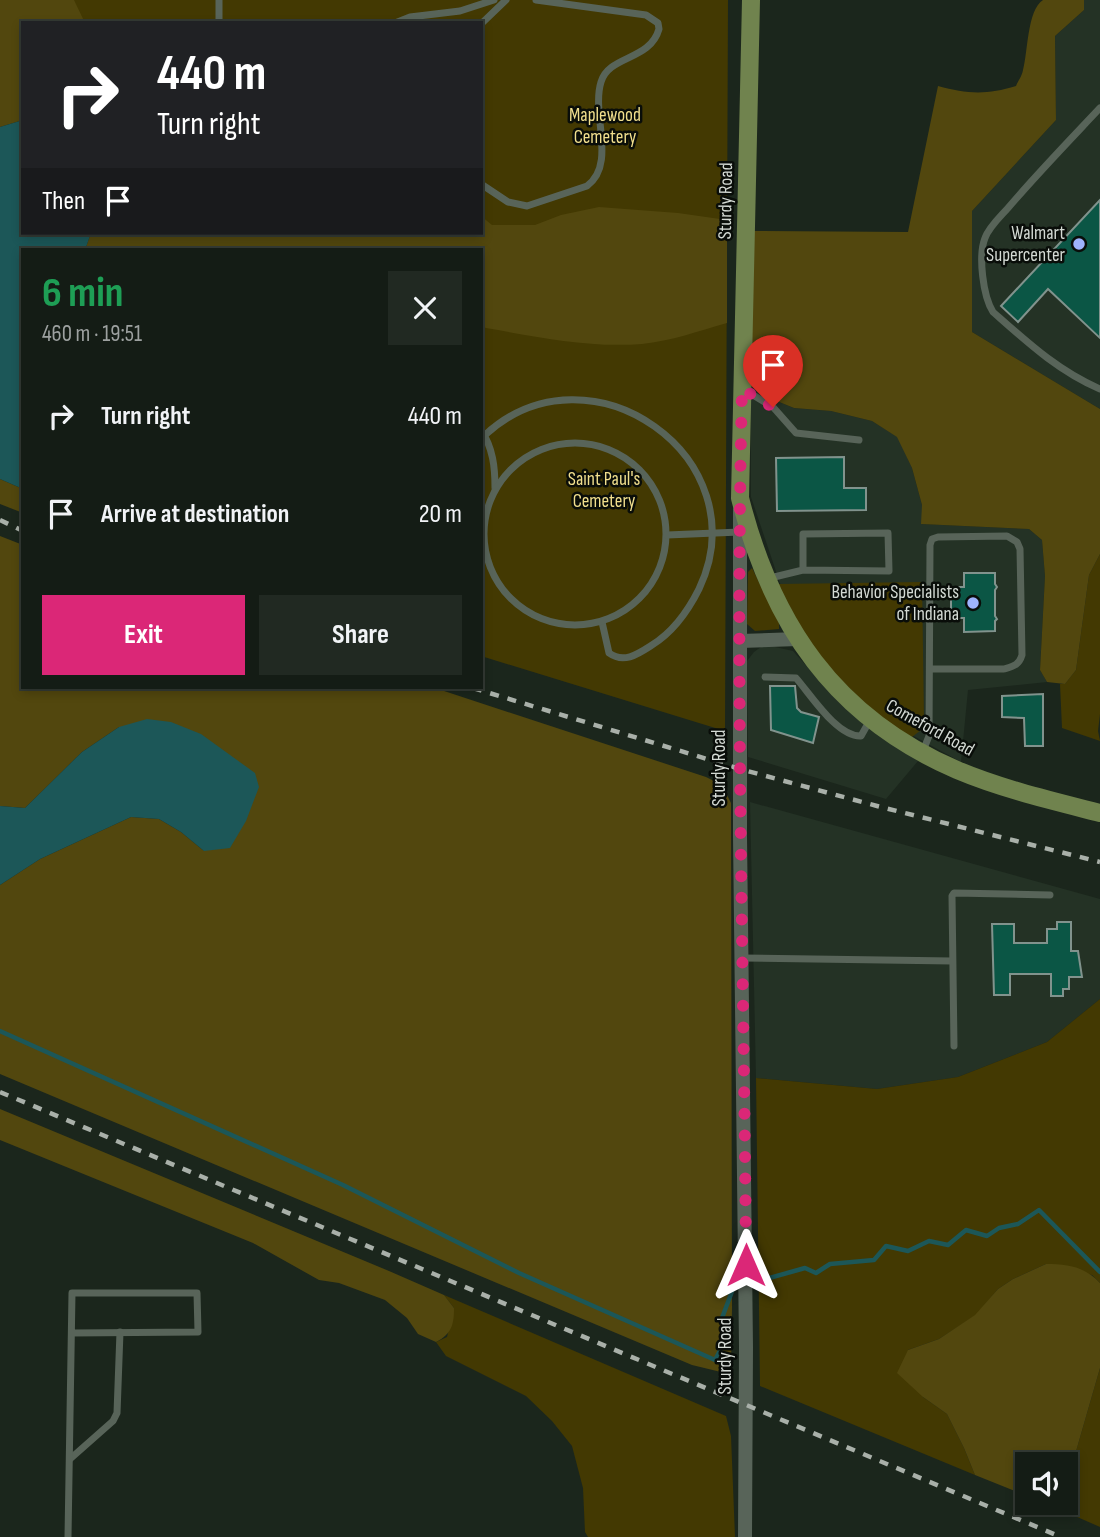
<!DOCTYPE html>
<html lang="en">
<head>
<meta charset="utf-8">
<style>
  body { margin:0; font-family:"Sofia Sans Condensed",sans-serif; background:#212922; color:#f1f3f6; height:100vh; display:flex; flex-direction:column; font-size:26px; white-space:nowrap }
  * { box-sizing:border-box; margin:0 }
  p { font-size:23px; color:#9da1a0 }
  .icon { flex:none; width:38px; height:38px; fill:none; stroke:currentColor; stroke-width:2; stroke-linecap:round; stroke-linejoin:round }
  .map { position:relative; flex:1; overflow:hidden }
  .details { position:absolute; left:21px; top:248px; width:462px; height:441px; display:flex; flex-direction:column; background:#141c15; border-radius:0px; box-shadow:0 4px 10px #0003,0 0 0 2px #333a34 }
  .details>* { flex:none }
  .top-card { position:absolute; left:21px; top:21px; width:462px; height:214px; border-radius:0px; box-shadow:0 4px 10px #0003,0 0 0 2px #333a34; background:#202124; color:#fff; overflow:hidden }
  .fabs { position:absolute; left:1015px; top:1452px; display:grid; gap:14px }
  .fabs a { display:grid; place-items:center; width:63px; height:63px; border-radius:0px; background:#141c15; box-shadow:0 4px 10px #0003,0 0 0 2px #333a34; font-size:35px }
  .pin { position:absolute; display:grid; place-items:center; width:60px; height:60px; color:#fff; margin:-72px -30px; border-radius:50% 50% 50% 0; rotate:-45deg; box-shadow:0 0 7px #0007 }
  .pin .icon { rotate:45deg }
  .me { position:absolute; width:77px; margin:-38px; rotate:0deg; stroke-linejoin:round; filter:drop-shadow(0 0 5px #0008) }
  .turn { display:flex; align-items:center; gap:24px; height:147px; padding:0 21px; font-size:32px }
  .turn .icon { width:91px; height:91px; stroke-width:2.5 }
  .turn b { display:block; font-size:49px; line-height:60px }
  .then { display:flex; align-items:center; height:66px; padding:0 21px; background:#0003; gap:14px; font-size:26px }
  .round { display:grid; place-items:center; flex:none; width:74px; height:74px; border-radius:0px; background:#212922 }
  .headline { display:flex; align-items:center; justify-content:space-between; height:119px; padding:0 21px }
  h1 { font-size:42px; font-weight:700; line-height:52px; color:#1e9e55 }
  .primary-button { display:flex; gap:14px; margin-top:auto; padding:14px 21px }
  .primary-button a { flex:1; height:80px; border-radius:0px; background:#db2777; color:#fff; font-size:28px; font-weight:700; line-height:80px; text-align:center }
  .primary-button a+a { background:#212922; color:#f1f3f6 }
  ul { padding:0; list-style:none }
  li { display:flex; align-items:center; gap:21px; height:98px; padding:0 21px }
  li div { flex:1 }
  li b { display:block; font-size:26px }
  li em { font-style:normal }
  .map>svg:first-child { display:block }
</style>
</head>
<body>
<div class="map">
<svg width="1100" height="1537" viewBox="0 0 1100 1537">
  <rect width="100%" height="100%" fill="#1b261c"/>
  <g fill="#243225">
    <polygon points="1084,0 1100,0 1100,409 972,332 972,211 1056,120 1055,36 1084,10"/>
    <polygon points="751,380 767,397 794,408 831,411 872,421 898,437 912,468 922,505 922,524 1029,529 1042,540 1045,576 1040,670 1047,682 968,690 961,762 899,728 788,607 751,497"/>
    <polygon points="761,647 775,647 793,651 833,695 918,761 886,799 748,757 747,661 754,652"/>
    <polygon points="750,802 1100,899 1100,999 1047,1042 958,1077 877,1089 756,1078"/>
  </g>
  <g fill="#433902">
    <polygon points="58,0 728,0 725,731 481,656 481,250 85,250 91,233 481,233 481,23 66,23"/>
    <polygon points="1100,554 1100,714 1098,731 1100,741 1062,728 1060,684 1065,684 1076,670 1089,575"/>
    <polygon points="752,568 779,623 779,629 755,631 747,624 748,572"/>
    <polygon points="922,582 924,720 921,730 912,737 884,722 815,655 778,584"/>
    <polygon points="1100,999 1100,1283 1092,1275 1046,1264 1013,1279 998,1289 976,1315 939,1339 908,1350 923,1397 947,1414 964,1448 975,1475 760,1386 756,1078 877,1089 958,1077 1047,1042"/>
    <polygon points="444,1295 726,1416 731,1436 735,1537 588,1537 585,1532 583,1488 572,1446 552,1421 526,1396 446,1356 436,1342 447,1337 454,1308"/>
    <polygon points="1100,1368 1100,1527 1059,1509 1061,1503 1066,1503 1066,1486"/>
  </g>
  <g fill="#52470e">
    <polygon points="0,0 74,0 85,23 23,23 23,120 0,127"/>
    <path d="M1043,0H1084V10L1055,36L1056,120L972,211V332L1100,409V554L1089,575L1076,670L1065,684L1047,682L1040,670L1045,576L1042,540L1029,529L921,524L922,505L912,468L897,437L872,421L831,411L794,408L767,397L751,380L752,231L908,232L938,86C967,94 987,95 1016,86C1018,81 1022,76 1023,70C1028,53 1027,10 1043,0Z"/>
    <path d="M599,207L678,213L727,220V323C699,331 671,341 642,344C589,348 538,337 486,328L481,326V250H85L91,233H481V216L492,225H535L561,215Z"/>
    <polygon points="0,479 23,489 23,513 0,504"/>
    <polygon points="0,536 23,545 23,688 435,688 706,777 722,785 731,803 732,1308 731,1367 725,1373 692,1365 0,1074 0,885 40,859 131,817 159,819 181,832 204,851 119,727 82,752 25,808 0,806"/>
    <path d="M0,1109L389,1271L444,1295L454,1308C454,1324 452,1334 436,1342L418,1334L407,1318L385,1300L339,1283L319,1280L253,1243L0,1140Z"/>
    <path d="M1046,1264C1067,1264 1084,1266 1100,1283V1368L1066,1486V1465H1027V1496L975,1475L964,1448L947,1414L923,1397L897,1373L908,1350L939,1339L975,1315L998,1289L1013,1279Z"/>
  </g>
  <g fill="#1c5758">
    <polygon points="23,120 23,233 91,233 85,250 23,250 23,489 0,479 0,127"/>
    <polygon points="147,719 171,722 201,734 255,773 259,787 246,821 230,848 204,851 181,832 159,819 131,817 40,859 0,885 0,806 25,808 82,752 119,727"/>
  </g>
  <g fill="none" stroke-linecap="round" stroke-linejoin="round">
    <g stroke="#1c5758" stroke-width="4.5">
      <polyline points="0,1031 343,1185 519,1273 715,1360 725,1341 722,1318 734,1286"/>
      <polyline points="762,1280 805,1268 816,1273 830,1264 874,1260 886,1246 908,1251 929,1241 948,1245 966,1230 987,1236 999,1228 1018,1224 1039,1210 1100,1272"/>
    </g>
  </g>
  <g fill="#0b5645" stroke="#81938d" stroke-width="2">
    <polygon points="1100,200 1100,338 1048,289 1018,322 1001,306"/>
    <polygon points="844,457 844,488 866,488 866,510 777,511 776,458"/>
    <polygon points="964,573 995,573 995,584 997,587 995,590 995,616 997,619 995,621 995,631 964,632 964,618 951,618 951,587 964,587"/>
    <polygon points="770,686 795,686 797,708 801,712 819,717 813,743 771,730"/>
    <polygon points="1043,694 1043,746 1025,746 1024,718 1002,717 1002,696"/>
    <polygon points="1057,922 1071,922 1071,951 1078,951 1082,977 1069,977 1069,989 1063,989 1063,996 1051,996 1051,974 1010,974 1010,995 994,995 992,924 1014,924 1014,943 1047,943 1047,929 1057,929"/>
  </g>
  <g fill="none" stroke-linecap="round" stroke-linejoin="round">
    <g stroke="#586459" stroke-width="7">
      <polyline points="219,0 219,23"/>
      <polyline points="395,23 410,17 460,11 494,0"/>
      <polyline points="481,24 506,0"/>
      <path d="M1100,108C1069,141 1037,174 1008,208C1000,217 989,227 985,238C978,256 983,296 993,312C1027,342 1058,371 1100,389"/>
      <path d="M481,184L508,202L527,206L587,186C617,164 591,114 601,82C609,55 650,61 659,29L658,23L646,15L536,0"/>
      <polyline points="743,389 773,407 796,433 859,440"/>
      <path d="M481,430C493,448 495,467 495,488"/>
      <path d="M485,435C590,338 761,458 699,589C688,611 673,632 652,645C638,654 624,664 609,653L602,622"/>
      <circle cx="575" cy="534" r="91"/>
      <polyline points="667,535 740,532"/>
      <polyline points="766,579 803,570 889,571 888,533 803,534 803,570"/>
      <path d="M765,677L796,678C811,695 837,737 861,736L870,720"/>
      <path d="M923,751L929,736L930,545L932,539L938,537L1007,536L1017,542L1020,549L1022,655C1019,665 1014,666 1004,669H930"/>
      <polyline points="743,958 952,961"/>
      <polyline points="954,1046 952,896 954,893 1050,895"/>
      <polyline points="70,1459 113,1421 117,1413 120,1332"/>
      <polyline points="68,1537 72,1293 197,1293 198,1332 72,1333"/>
    </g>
    <g stroke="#586459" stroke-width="14">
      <polyline points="740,510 740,836 746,1347 745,1537"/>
      <polyline points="740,641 798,639"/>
    </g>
    <path stroke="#70834e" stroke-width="18" d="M751,0L740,498C772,624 834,717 957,770C1002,789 1053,801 1100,813"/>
    <g stroke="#a9b0a9" stroke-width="4.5" stroke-dasharray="9 9" stroke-linecap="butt">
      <polyline points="0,520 23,531"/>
      <polyline points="473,688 740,769 877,806 1100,862"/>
      <polyline points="0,1092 1061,1537"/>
    </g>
  </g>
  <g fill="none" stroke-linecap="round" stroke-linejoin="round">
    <path stroke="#db2777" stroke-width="12" stroke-dasharray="0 21.6" d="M746,1265C744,973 735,681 742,389L773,407"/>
  </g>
  <g fill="#9eb3fd" stroke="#090d09" stroke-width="2.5">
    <circle cx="1079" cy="244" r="7"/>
    <circle cx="973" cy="603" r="7"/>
  </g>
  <g text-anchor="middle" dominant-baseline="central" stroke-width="5" stroke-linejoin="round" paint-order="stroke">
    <g font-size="19" fill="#f1df8d" stroke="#090d09">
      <text x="605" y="115">Maplewood<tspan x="605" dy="22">Cemetery</tspan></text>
      <text x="604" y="479">Saint Paul's<tspan x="604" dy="22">Cemetery</tspan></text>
    </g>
    <g font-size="19" fill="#d4dad4" stroke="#090d09">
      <text transform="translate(726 201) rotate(-89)">Sturdy Road</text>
      <text transform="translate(930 728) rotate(29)">Comeford Road</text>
      <text transform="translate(719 768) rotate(-90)">Sturdy Road</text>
      <text transform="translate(725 1356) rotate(-90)">Sturdy Road</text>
    </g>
    <g font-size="19" fill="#d4dad4" stroke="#090d09" text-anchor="end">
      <text x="1065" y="233">Walmart<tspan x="1065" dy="22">Supercenter</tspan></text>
      <text x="959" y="592">Behavior Specialists<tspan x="959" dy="22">of Indiana</tspan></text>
    </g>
  </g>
</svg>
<div class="fabs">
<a><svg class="icon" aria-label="sound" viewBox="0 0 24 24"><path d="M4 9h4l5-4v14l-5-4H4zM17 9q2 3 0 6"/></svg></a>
</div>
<div class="pin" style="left:773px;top:407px;background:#d93025"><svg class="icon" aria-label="arrive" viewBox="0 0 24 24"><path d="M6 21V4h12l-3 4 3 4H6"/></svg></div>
<svg class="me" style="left:746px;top:1265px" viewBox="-20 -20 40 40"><path d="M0-17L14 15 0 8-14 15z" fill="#db2777" stroke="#fff" stroke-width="4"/></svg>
<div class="top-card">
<div class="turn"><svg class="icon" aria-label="right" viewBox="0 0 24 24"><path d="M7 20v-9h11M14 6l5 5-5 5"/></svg><div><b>440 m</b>Turn right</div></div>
<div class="then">Then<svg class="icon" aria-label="arrive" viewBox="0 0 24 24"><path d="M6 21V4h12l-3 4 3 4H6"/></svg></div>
</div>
<section class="details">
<div class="headline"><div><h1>6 min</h1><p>460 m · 19:51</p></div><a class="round"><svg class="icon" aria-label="close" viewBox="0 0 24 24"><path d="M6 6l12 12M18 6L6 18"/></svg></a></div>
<ul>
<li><svg class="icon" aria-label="right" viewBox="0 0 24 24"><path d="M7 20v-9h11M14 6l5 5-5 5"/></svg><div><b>Turn right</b></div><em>440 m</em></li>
<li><svg class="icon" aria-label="arrive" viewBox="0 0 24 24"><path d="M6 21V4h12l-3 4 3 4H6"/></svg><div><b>Arrive at destination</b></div><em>20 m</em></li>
</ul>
<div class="primary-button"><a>Exit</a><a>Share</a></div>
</section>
</div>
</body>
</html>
